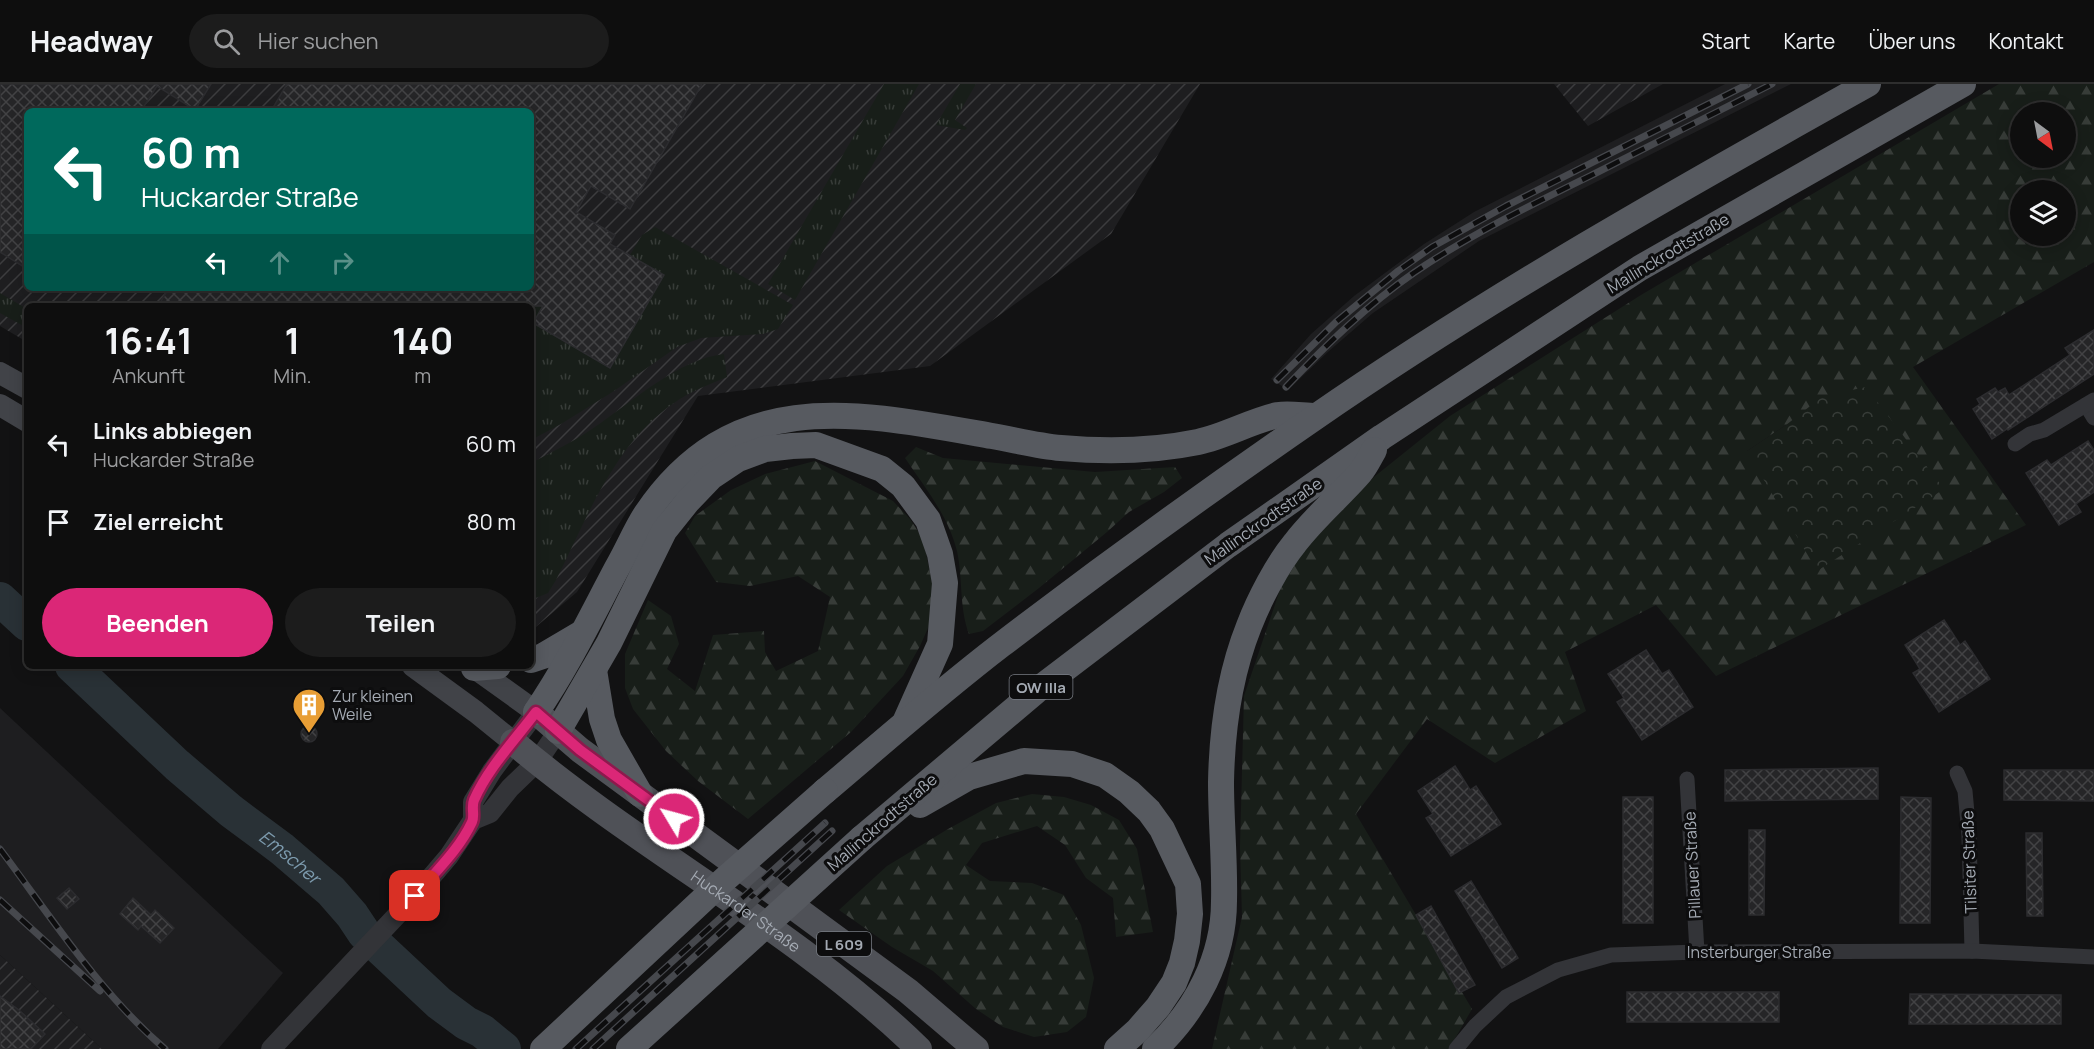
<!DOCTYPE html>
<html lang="de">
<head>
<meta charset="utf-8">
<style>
  body { margin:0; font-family:Manrope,sans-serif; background:#1c1c1c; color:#f1f3f6; height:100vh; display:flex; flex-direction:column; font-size:22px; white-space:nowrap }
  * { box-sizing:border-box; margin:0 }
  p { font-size:20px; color:#9b9c9e }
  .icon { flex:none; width:33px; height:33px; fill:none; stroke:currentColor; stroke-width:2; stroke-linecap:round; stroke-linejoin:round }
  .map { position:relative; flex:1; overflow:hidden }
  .panel { position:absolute; left:24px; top:219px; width:510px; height:366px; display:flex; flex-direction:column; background:#0e0e0e; border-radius:9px; box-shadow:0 3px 15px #0003,0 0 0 2px #2e2e2e }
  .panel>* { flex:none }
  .banner { position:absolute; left:24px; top:24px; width:510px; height:183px; border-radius:9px; box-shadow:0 3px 15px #0003,0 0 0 2px #2e2e2e; background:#00695c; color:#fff; overflow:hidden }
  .needle { width:39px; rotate:148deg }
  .fabs { position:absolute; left:2010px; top:18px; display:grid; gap:12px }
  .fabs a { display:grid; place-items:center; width:66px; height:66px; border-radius:50%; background:#0e0e0e; box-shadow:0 3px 15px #0003,0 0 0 2px #2e2e2e; font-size:30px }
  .pin { position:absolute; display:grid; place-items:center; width:51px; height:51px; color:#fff; margin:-26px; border-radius:12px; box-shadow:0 3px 9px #0006 }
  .me { position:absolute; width:66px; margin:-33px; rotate:307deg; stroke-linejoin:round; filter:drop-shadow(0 0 4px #0008) }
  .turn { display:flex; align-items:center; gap:21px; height:126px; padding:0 18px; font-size:27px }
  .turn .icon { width:78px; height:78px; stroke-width:2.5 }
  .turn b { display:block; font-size:42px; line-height:51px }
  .lanes { display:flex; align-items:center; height:57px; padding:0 18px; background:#0003; justify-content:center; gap:30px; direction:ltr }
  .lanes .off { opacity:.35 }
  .eta { display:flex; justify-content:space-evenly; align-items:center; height:102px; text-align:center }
  .eta b { font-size:36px; font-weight:700; line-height:42px }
  .action { display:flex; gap:12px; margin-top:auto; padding:12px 18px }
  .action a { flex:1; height:69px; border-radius:36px; background:#db2777; color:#fff; font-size:24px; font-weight:700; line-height:69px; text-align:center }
  .action a+a { background:#1c1c1c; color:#f1f3f6 }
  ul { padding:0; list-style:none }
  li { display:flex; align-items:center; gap:18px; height:78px; padding:0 18px }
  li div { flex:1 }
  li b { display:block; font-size:22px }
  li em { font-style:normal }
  header { display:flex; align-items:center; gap:36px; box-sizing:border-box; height:84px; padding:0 30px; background:#0e0e0e; border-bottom:2px solid #2e2e2e }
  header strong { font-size:28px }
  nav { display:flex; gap:33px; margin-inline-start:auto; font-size:21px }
  .search { width:420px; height:54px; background:#1c1c1c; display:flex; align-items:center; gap:15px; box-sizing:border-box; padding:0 21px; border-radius:33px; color:#9b9c9e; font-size:22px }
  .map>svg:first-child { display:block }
</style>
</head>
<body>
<header>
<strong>Headway</strong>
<div class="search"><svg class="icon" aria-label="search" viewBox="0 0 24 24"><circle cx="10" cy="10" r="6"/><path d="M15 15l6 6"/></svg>Hier suchen</div>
<nav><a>Start</a><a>Karte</a><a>Über uns</a><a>Kontakt</a></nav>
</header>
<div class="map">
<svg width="2094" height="965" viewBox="0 0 2094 965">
  <defs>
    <pattern id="industrial-furrows" width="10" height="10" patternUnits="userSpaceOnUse" patternTransform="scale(1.5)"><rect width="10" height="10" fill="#1e1e20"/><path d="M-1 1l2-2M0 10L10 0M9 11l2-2" fill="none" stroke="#3c3c3e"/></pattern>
    <pattern id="grass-tufts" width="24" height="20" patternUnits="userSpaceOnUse" patternTransform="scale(1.5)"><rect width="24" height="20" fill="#181e19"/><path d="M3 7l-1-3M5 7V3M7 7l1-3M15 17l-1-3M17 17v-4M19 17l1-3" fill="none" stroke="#373c38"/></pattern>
    <pattern id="forest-firs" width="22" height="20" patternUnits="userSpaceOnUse" patternTransform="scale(1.5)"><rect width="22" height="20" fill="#181e19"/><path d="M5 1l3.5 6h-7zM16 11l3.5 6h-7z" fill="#373c38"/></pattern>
    <pattern id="park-crowns" width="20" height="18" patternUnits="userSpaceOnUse" patternTransform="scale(1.5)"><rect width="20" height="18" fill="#181e19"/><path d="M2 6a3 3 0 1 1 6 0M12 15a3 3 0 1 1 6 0" fill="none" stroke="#373c38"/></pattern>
    <pattern id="building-cross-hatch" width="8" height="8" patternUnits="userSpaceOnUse" patternTransform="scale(1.5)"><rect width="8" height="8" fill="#252527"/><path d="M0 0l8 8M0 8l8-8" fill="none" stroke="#424244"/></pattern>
  </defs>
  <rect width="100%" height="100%" fill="#121213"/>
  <g fill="#1e1e20">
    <polygon points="1725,0 1791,0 1479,157 1373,229 1329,267 1288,306 1271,295 1311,250 1354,212 1424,160 1474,128"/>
    <polygon points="0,624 283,889 218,965 102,965 0,871"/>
  </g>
  <g fill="url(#industrial-furrows)" fill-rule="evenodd">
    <path d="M0,0H1200L1111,150L930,282L698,312L577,508L531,547V222H27V258L0,242ZM27,27H531V204H27Z"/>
    <polygon points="1554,0 1663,0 1588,42"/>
    <polygon points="0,871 102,965 0,965"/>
  </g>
  <g fill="url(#grass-tufts)">
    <polygon points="884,0 919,0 795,216 768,200"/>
    <polygon points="960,0 976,0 955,36 967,44 965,46 936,41"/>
    <polygon points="655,143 793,221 778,245 763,250 701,254 677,263 614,307 561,340 531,356 531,222 522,222 562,190 534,240 610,284 655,207 630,171 642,151"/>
    <polygon points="0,209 27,225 27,244 0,229"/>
    <path d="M724,270L727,293C710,300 689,308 674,319C614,360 587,434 556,496L548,509L531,516V379C552,368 573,358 592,345C631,319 678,275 724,270Z"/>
  </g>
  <g fill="url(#forest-firs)" fill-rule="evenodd">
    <path d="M1999,0H2094V178L1913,283L2026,441L1716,592L1656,521L1565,568L1586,627L1495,679L1427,635L1356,730L1472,925L1449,965H1212L1242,833L1240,763L1244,612L1288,482L1374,393L1450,332L1641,211ZM2020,28H2066V74H2020ZM2020,106H2066V152H2020ZM1786,341L1943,405L1747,367Z"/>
    <path d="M916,363L943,374L1095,388L1175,383L1182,394L1164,408L1129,428L1107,448L1039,504L983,547L969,550C959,523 963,494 957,467C948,431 925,404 905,374Z"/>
    <polygon points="815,377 893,417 910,435 923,455 936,517 932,535 920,562 903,592 851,648 748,735 698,697 666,667 633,625 625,604 625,570 648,516 671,532 679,560 667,585 695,607 713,551 764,547 765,568 776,587 818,567 830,513 798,492 750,502 716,498 685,449 695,432 731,406 765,390"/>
    <polygon points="1032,710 1064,713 1091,721 1119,736 1137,765 1153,848 1116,853 1113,814 1086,794 1065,761 1037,742 982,759 966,781 990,797 1032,799 1064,811 1081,841 1094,894 1086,933 1067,948 1034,953 1003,943 976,925 933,887 892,863 839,826 887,782 948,745 996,719"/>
  </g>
  <polygon fill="url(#park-crowns)" points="1866,303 1944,405 1817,487 1747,367 1786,341 1823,312"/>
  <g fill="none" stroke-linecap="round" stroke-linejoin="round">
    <g stroke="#293136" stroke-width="34">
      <polyline points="0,515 27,540"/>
      <path id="s1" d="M72,582L177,681L231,727L282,765L331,807L352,831L364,849L439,919L466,939L482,947L504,965"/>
    </g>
  </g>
  <g fill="url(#building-cross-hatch)" stroke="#2c2c2f" stroke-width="1.5">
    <polygon points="0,0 211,0 195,26 157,2 141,27 27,27 27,185 0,168"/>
    <polygon points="287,0 702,0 630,125 591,102 576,128 615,151 610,160 664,191 610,284 533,239 543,222 158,222 169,204 531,204 531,27 271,27"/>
    <polygon points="2094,246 2094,290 2008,346 2007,345 1992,355 1973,325 1980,320 1977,315 1995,304 1998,308 2005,304 2009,311 2070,271 2065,264"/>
    <polygon points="2088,357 2094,366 2094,408 2076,420 2081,428 2059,441 2026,389 2047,376 2051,381"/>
    <polygon points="1944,536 1960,561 1965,557 1990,595 1939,628 1913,589 1920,585 1905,561"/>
    <polygon points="1646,566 1662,590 1669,586 1693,623 1642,656 1617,618 1624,614 1608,590"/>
    <circle cx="309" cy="650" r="8"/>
    <polygon points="1455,682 1470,706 1476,702 1501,740 1451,772 1426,734 1433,730 1418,707"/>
    <polygon points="1878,684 1878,715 1725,717 1725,686"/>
    <polygon points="2004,686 2094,686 2094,717 2004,716"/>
    <rect x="1623" y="713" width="30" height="126"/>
    <polygon points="1901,713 1931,714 1930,839 1900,839"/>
    <polygon points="1749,746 1765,746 1764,831 1749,831"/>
    <polygon points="2026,749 2042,749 2043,832 2027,832"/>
    <polygon points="1471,797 1518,874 1502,884 1455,807"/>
    <polygon points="69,804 79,815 67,825 57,814"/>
    <polygon points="133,814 151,831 155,826 174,844 160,859 141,842 138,846 120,830"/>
    <polygon points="1431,822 1475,901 1459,909 1416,831"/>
    <rect x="1627" y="908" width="152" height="30"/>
    <polygon points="1910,910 2061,911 2061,940 1909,940"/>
    <polygon points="0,912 19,926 45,950 31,965 0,965"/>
  </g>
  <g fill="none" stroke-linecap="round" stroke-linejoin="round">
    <g stroke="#333438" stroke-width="15">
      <polyline points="2086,321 2094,334"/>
      <polyline points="2015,360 2030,350 2044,346 2094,316"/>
      <polyline points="1957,689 1965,707 1969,751 1972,867"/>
      <polyline points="1687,695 1697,868"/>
      <polyline points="1456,965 1475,942 1506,913 1558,886 1611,871 1697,868 1972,867 2094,873"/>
    </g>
    <g stroke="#333438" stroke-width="20">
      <polyline points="473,736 490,729 510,704 537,678 558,647"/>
      <polyline points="271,965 415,812 449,772 473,736 473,718 492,687 536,628"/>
    </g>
    <g stroke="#414348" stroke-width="22">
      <polyline points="0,289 27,304"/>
      <polyline points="0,321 27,337"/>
      <polyline points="413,582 476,628 513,658"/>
      <polyline points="472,582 536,628"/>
    </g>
    <g stroke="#4f5157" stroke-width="26">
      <polyline points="536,628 580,666 908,907 976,965"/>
      <path id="s2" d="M513,658C643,768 797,846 919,965"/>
    </g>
    <g stroke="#575a60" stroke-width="26">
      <polyline points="531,576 543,572 582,549"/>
      <polyline points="474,584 498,582"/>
      <polyline points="594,586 602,635 609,656 640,710"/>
      <path d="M536,628C567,583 591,533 617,484C627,467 635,447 646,430C734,300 858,328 992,352C1015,356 1038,362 1061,364C1106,368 1154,367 1198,358C1226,352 1251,337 1278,331C1290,329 1304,332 1316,332"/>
      <polyline points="558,647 609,559 664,447 688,417 711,393 738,375 765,365 792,362 816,361 882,385 903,402 928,436 940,470 945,499 940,560 906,636"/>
      <path d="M825,707C883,658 941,607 1001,561C1103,483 1208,407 1314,334C1492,211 1680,105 1868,0"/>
      <polyline points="920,721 969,693 1024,677 1072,680 1105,691 1129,708 1149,727 1162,745 1188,800 1190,830 1187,857 1182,879 1174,899 1158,923 1137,947 1117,965"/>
      <polyline points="862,754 1036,607 1228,461 1382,353 1640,184 1963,0"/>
      <path d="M1155,965C1196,926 1224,874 1224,817C1225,777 1221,738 1221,698C1222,645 1229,592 1249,542C1259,516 1277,481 1295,459C1314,434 1339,413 1360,389C1366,382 1370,373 1374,366"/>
    </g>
    <g stroke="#46484d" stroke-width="7">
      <g id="rail">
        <polyline points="1277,296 1336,238 1398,187 1432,163 1506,122 1748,0"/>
        <path d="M1286,303C1326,261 1367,221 1415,188C1471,150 1533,120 1594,90C1653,60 1713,30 1772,0"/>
        <path d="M0,765C51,833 100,909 165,965"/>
        <polyline points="0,816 100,907"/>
        <polyline points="576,965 825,739"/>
        <polyline points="593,965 832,747"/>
      </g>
    </g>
    <use href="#rail" stroke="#0d0d0e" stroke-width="4.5" stroke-dasharray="14" stroke-linecap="butt"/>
    <g stroke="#575a60" stroke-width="26">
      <polyline points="543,965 724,796 825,707"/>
      <polyline points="629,965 862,754"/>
    </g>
  </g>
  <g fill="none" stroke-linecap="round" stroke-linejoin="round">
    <g stroke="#8e194d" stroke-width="15">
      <path id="route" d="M415,812C434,789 459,766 472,738C475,732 471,723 474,716C488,684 515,656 536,628L580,666L674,735"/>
    </g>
    <use href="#route" stroke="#db2777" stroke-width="10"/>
  </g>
  <defs>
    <g id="building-pin" transform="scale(1.725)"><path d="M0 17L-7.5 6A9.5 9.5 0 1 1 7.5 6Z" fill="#e89e35" stroke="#0d0d0e"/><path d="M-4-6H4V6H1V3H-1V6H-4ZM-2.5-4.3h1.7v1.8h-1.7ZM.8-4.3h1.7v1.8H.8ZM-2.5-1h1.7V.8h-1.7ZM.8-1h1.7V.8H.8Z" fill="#fff"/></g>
  </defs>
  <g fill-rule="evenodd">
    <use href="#building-pin" x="309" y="621"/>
  </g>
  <g text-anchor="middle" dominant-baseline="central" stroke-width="6" stroke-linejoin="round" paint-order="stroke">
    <g fill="#0d0d0e" stroke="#777b82" stroke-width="1.5">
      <rect x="1009.5" y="591" width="63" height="24" rx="4.5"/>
      <rect x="817" y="848" width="54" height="24" rx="4.5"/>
    </g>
    <g font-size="15" font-weight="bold" fill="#a4aab3">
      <text x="1041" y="603">OW IIIa</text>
      <text x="844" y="860">L 609</text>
    </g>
    <g font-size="16" fill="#a4aab3" stroke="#0d0d0e">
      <text transform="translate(1668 169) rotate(-31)">Mallinckrodtstraße</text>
      <text transform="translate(1263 437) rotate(-35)">Mallinckrodtstraße</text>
      <text transform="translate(882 738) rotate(-41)">Mallinckrodtstraße</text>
      <text transform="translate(1969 778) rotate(-92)">Tilsiter Straße</text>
      <text transform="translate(1692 781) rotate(-93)">Pillauer Straße</text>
      <text stroke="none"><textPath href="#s2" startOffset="288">Huckarder Straße</textPath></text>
      <text x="1759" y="868">Insterburger Straße</text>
    </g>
    <g font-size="16" fill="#a4aab3" stroke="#0d0d0e" text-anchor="start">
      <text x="332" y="612">Zur kleinen<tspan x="332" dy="18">Weile</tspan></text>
    </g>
    <g font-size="18" font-style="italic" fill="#7c9aad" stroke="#0d0d0e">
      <text stroke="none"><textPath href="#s1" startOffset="290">Emscher</textPath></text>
    </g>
  </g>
</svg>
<div class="fabs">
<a><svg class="needle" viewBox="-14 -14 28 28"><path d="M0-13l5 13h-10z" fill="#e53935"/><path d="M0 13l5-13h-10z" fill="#9b9c9e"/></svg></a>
<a><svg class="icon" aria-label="layers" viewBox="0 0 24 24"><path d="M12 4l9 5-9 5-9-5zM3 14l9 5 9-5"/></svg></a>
</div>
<div class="pin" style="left:415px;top:812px;background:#d93025"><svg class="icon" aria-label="arrive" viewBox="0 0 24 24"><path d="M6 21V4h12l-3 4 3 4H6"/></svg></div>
<svg class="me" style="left:674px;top:735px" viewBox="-20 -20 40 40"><circle r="17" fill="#db2777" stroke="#fff" stroke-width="3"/><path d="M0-11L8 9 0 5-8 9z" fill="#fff"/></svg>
<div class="banner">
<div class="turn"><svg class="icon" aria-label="left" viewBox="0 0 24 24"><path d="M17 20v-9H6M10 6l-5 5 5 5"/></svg><div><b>60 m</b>Huckarder Straße</div></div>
<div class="lanes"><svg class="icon" aria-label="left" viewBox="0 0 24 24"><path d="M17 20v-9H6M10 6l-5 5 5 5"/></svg><svg class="icon off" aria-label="ahead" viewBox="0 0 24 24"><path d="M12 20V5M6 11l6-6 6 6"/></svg><svg class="icon off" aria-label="right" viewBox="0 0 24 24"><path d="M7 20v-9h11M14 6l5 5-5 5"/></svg></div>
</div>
<section class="panel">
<div class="eta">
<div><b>16:41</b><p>Ankunft</p></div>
<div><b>1</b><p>Min.</p></div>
<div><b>140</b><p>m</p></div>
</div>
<ul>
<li><svg class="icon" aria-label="left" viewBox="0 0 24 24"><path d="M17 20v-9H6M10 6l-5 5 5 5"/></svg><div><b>Links abbiegen</b><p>Huckarder Straße</p></div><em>60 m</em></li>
<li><svg class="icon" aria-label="arrive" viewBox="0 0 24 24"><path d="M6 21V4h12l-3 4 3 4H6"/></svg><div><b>Ziel erreicht</b></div><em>80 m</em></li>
</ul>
<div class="action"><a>Beenden</a><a>Teilen</a></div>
</section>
</div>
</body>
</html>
